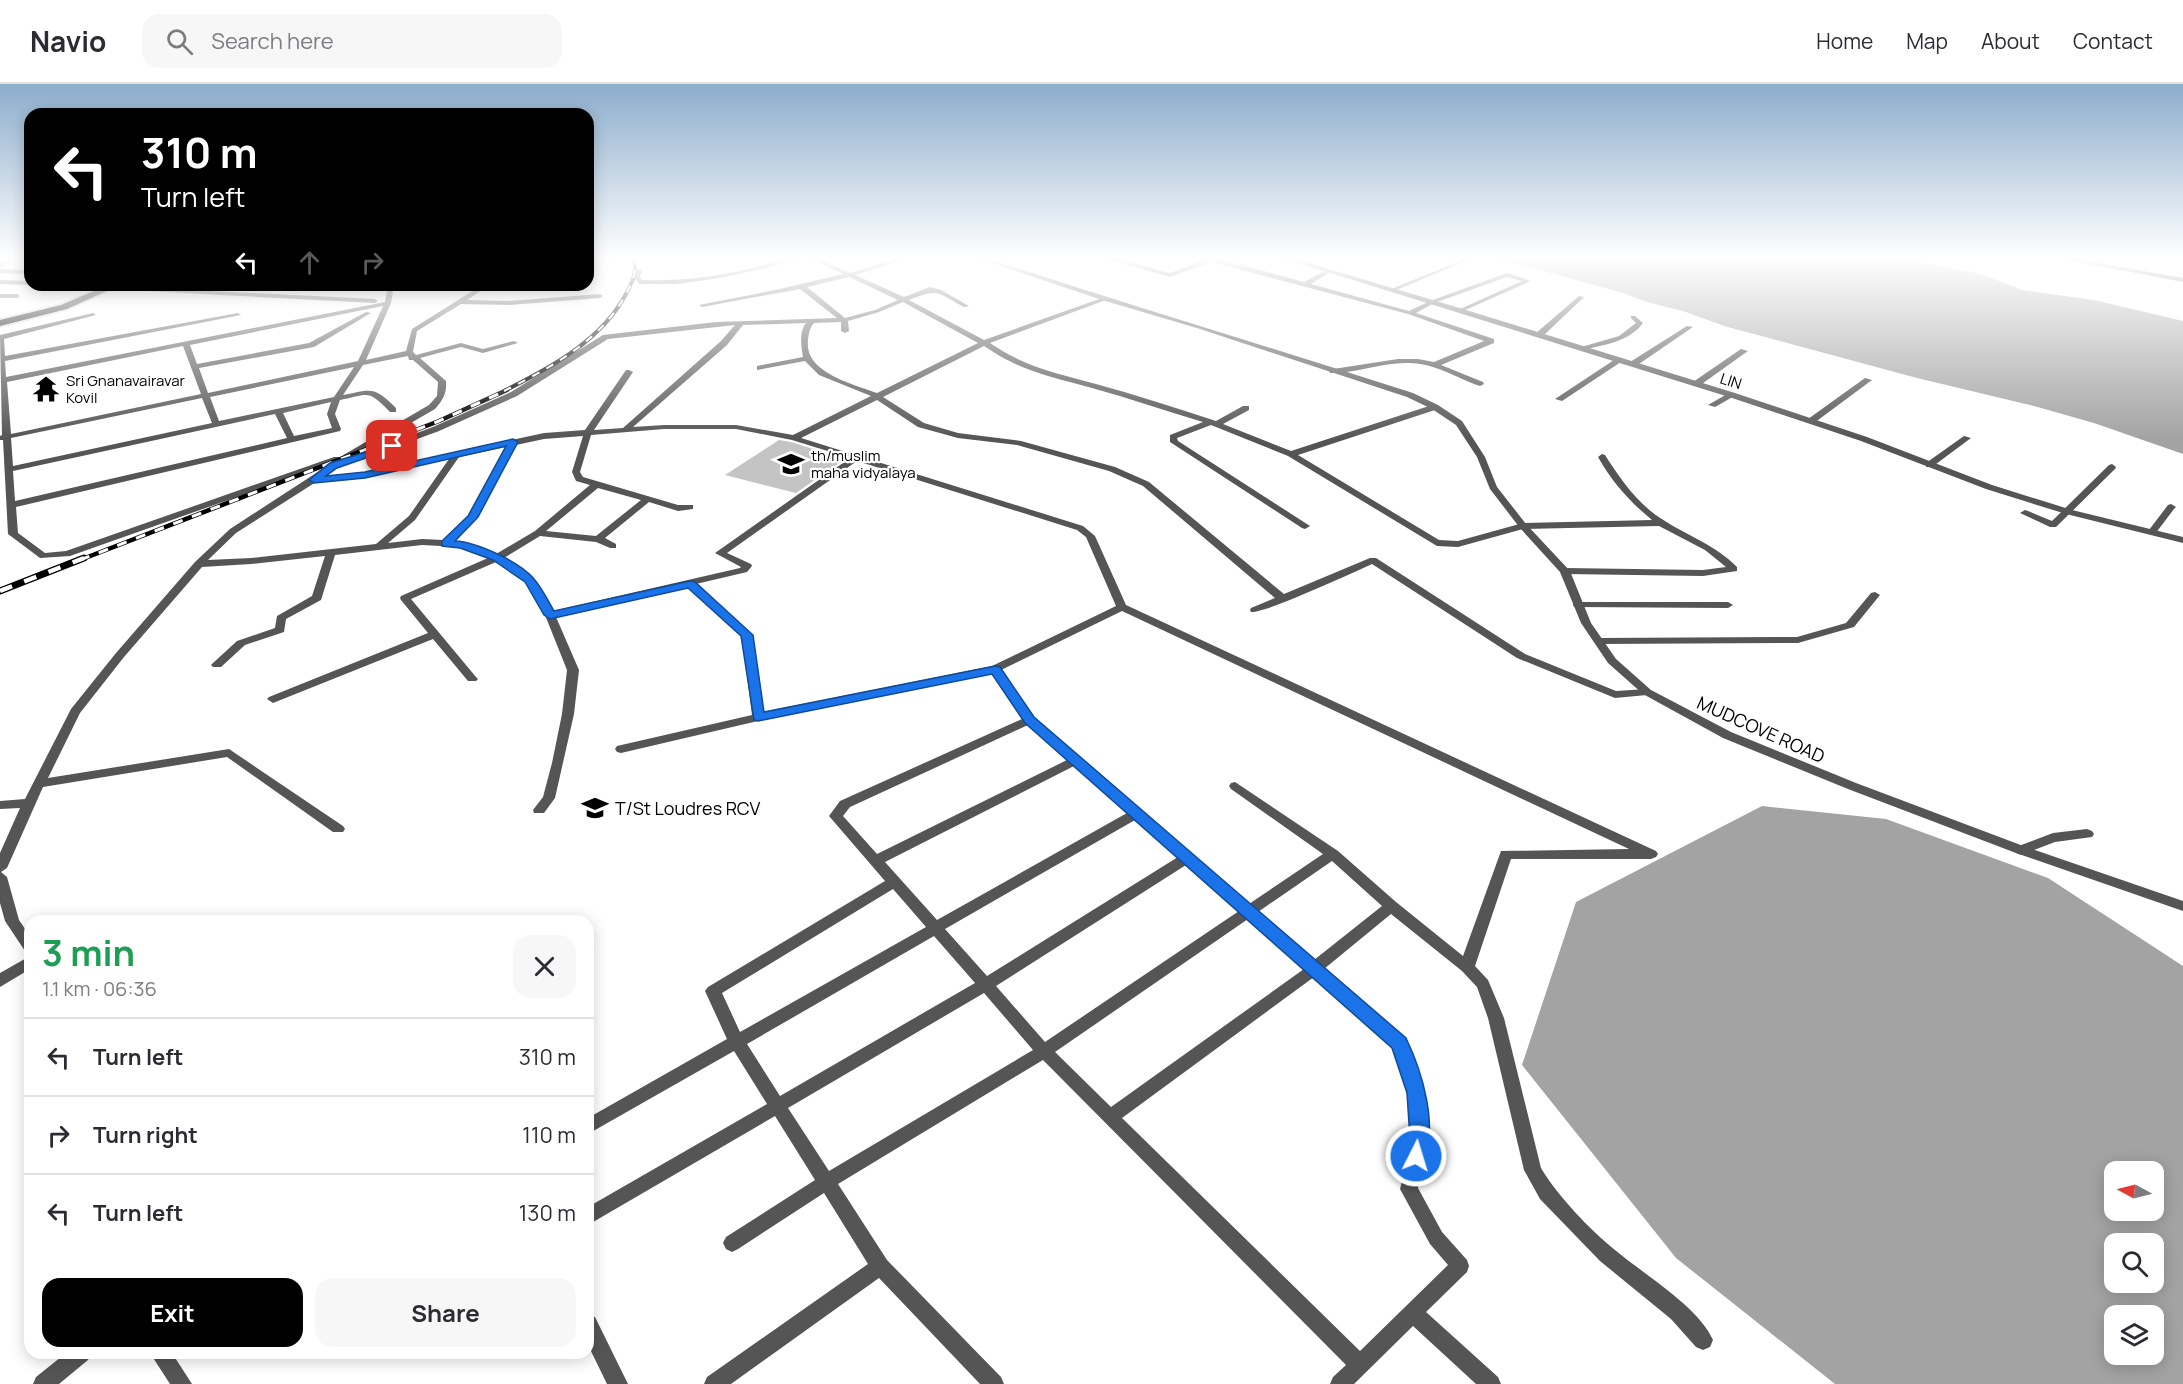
<!DOCTYPE html>
<html lang="en">
<head>
<meta charset="utf-8">
<style>
  body { margin:0; font-family:Manrope,sans-serif; background:#f7f7f7; color:#2b2b33; height:100vh; display:flex; flex-direction:column; font-size:22px; white-space:nowrap }
  * { box-sizing:border-box; margin:0 }
  p { font-size:20px; color:#7c7c81 }
  .icon { flex:none; width:33px; height:33px; fill:none; stroke:currentColor; stroke-width:2; stroke-linecap:round; stroke-linejoin:round }
  .map { position:relative; flex:1; overflow:hidden }
  .details { position:absolute; left:24px; top:831px; width:570px; height:444px; display:flex; flex-direction:column; background:#fff; border-radius:18px; box-shadow:0 3px 15px #0003 }
  .details>* { flex:none }
  .top-card { position:absolute; left:24px; top:24px; width:570px; height:183px; border-radius:18px; box-shadow:0 3px 15px #0003; background:#000; color:#fff; overflow:hidden }
  .needle { width:39px; rotate:277deg }
  .tools { position:absolute; left:2104px; top:1077px; display:grid; gap:12px }
  .tools a { display:grid; place-items:center; width:60px; height:60px; border-radius:12px; background:#fff; box-shadow:0 3px 15px #0003; font-size:30px }
  .pin { position:absolute; display:grid; place-items:center; width:51px; height:51px; color:#fff; margin:-26px; border-radius:12px; box-shadow:0 3px 9px #0006 }
  .me { position:absolute; width:66px; margin:-33px; rotate:5deg; stroke-linejoin:round; filter:drop-shadow(0 0 4px #0008) }
  .turn { display:flex; align-items:center; gap:21px; height:126px; padding:0 18px; font-size:27px }
  .turn .icon { width:78px; height:78px; stroke-width:2.5 }
  .turn b { display:block; font-size:42px; line-height:51px }
  .lanes { display:flex; align-items:center; height:57px; padding:0 18px; background:#0003; justify-content:center; gap:30px; direction:ltr }
  .lanes .off { opacity:.35 }
  .round { display:grid; place-items:center; flex:none; width:63px; height:63px; border-radius:18px; background:#f7f7f7 }
  .headline { display:flex; align-items:center; justify-content:space-between; height:102px; padding:0 18px }
  h1 { font-size:36px; font-weight:700; line-height:45px; color:#1e9e55 }
  .primary-button { display:flex; gap:12px; margin-top:auto; padding:12px 18px }
  .primary-button a { flex:1; height:69px; border-radius:18px; background:#000; color:#fff; font-size:24px; font-weight:700; line-height:69px; text-align:center }
  .primary-button a+a { background:#f7f7f7; color:#2b2b33 }
  ul { padding:0; list-style:none }
  li { display:flex; align-items:center; gap:18px; height:78px; padding:0 18px; border-top:2px solid #e1e1e2 }
  li div { flex:1 }
  li b { display:block; font-size:22px }
  li em { font-style:normal }
  header { display:flex; align-items:center; gap:36px; box-sizing:border-box; height:84px; padding:0 30px; background:#fff; border-bottom:2px solid #e1e1e2 }
  header strong { font-size:28px }
  nav { display:flex; gap:33px; margin-inline-start:auto; font-size:21px }
  .search { width:420px; height:54px; background:#f7f7f7; display:flex; align-items:center; gap:15px; box-sizing:border-box; padding:0 21px; border-radius:18px; color:#7c7c81; font-size:22px }
  .map>svg:first-child { display:block }
</style>
</head>
<body>
<header>
<strong>Navio</strong>
<div class="search"><svg class="icon" aria-label="search" viewBox="0 0 24 24"><circle cx="10" cy="10" r="6"/><path d="M15 15l6 6"/></svg>Search here</div>
<nav><a>Home</a><a>Map</a><a>About</a><a>Contact</a></nav>
</header>
<div class="map">
<svg width="2183" height="1300" viewBox="0 0 2183 1300">
  <rect width="100%" height="100%" fill="#fff"/>
  <g fill="#a3a3a3" fill-rule="evenodd">
    <polygon points="1493,173 1894,173 1981,190 2022,206 2094,216 2183,237 2183,370 2094,339 2034,322 1917,294 1724,242 1686,228 1647,218 1623,209"/>
    <path d="M1762,722L1886,735L2048,794L2183,882V1300H1835L1676,1174L1522,981L1576,818ZM2115,1088H2154V1126H2115ZM2115,1160H2154V1198H2115ZM2115,1232H2154V1270H2115Z"/>
  </g>
  <polygon fill="#c4c4c4" points="779,356 791,358 845,375 796,409 725,391"/>
  <g fill="none" stroke-linecap="round" stroke-linejoin="round">
    <g stroke="#dbdbdb" stroke-width="4">
      <polygon id="trunk" points="108,201 120,201 67,225 0,242 0,236 61,221"/>
    </g>
    <g fill="#555" fill-rule="evenodd">
      <polygon points="16,173 24,173 0,183 0,179"/>
      <path d="M793,173H802L766,184L720,194L676,200H640L634,194L636,187L639,185L642,187L640,194L642,196C693,198 744,188 793,173Z"/>
      <path d="M808,173H816L850,189L903,173H912L855,191L904,213L930,203L941,206L969,222L964,223C936,208 939,204 909,216L984,256L1102,214H1106V216L990,259C1027,284 1054,288 1096,300C1136,311 1176,324 1216,337L1243,322H1249V326L1223,340L1291,367L1432,321H1438V325L1298,371L1439,456L1458,457L1523,439L1652,436C1630,418 1612,398 1598,373L1602,370L1605,371C1621,396 1639,422 1665,437C1690,453 1715,461 1737,483V487L1703,492L1565,490L1560,487L1565,484L1703,486L1726,483L1705,466L1659,442L1523,445L1458,463L1437,462L1288,372L1211,341L1177,354L1178,357L1310,442L1305,445L1302,444L1170,358V351L1203,338C1166,327 1129,314 1092,304C1049,292 1022,288 984,262L883,313L924,339L958,349L1021,357L1115,383L1149,398L1284,510L1370,474H1376L1525,570L1616,607L1647,605L1653,608L1647,611L1615,614L1517,574L1372,480C1354,488 1264,530 1251,528L1250,526L1251,524L1275,514L1143,402L1109,387L1017,361L958,354L918,343L877,316L801,354L1083,442L1095,452L1126,521L1656,767L1658,770L1656,773L1651,775H1511L1475,882L1488,896L1504,934L1541,1084C1557,1111 1590,1146 1615,1166C1642,1189 1699,1223 1713,1256L1710,1263L1703,1266L1696,1263L1671,1235L1600,1177L1540,1115L1524,1086L1488,934L1477,903L1462,887L1391,830L1324,885L1405,954L1407,959L1425,1009L1428,1055L1418,1104L1442,1148L1467,1176L1469,1182L1467,1188L1426,1228L1498,1293L1501,1300H1476L1413,1242L1354,1300H1330L1333,1293L1346,1281L1043,976L838,1100L887,1176L1001,1293L1004,1300H980L879,1194L731,1300H704L707,1293L868,1180L824,1109L738,1165L732,1168L726,1165L723,1159L726,1153L815,1096L775,1032L588,1141V1123L767,1020L734,967L588,1050V1034L727,955L705,907L708,903L885,797L829,732L840,717L1022,635L992,589L758,637L621,669L617,668L615,665L617,662L752,631L742,552L686,502L556,533L579,586L574,630L555,714L544,729H534L533,726L543,713L552,679L562,630L567,586L545,531L526,498L496,478L411,515L476,593L478,595L476,597H468L433,555L273,619L267,615L269,613L428,549L401,516L400,514L401,512L488,474L460,463L422,461L335,471L321,516L286,535L284,548L245,561L221,583H213L211,581L213,579L237,557L275,544L277,532L312,512L325,472L251,480L202,483L124,573L80,629L48,694L229,665L343,742L345,745L343,748H333L227,673L43,703L7,784L1,788L7,793L19,836L30,852V869L25,867L5,837L0,819V769L20,724L0,725V717L25,715L71,625L116,569L195,478L230,445L330,380L70,472L40,474L8,450L3,356H0V352L2,351L0,251L93,229L96,231L4,255L5,272L238,229L241,231L5,277L6,293L385,218L388,201H394L391,219L366,276L406,267L412,245L482,201H490L467,216L509,217L600,210L603,212L600,214L509,221L461,220L417,247L413,268L416,271L461,259L483,265L514,257L518,259L483,269L461,263L420,274L446,297C447,309 443,316 435,325L352,373L433,343L511,308L603,251L716,238L837,234L800,205L702,223L699,221L780,205L843,190ZM849,193L898,216L875,226L845,234L807,203ZM903,218L978,259L877,309C854,300 804,289 808,256C809,249 809,245 814,239L841,238V247L845,249L849,247L848,237L879,228ZM383,222L358,277L208,309L199,284L314,263L371,229L366,228L309,259L197,280L190,261ZM806,239C799,248 801,262 803,273L757,282V286L805,277L819,291L871,312L793,351L736,341H664L633,343L727,261L743,241ZM735,241L721,257L623,344L594,346L633,288L629,286H626L585,346L544,349L365,388L325,392L345,378L352,379L439,347L517,312L608,255ZM183,262L201,310L11,350L7,298ZM408,272L409,276H413L438,298L437,312L429,321L340,373H334L66,467L45,469L18,449L16,423L340,347L341,345L335,330L340,316C369,310 368,305 390,328H396V324C374,302 372,305 343,311L363,281ZM354,283L334,313L219,337L210,313ZM202,314L212,339L13,382L11,354ZM331,318L327,330L332,344L294,352L283,329ZM275,330L287,354L15,417L13,387ZM664,345H736L792,356L850,374L715,469L741,483L740,484L553,527L534,494L504,474L540,452L596,458L610,464H616V460L605,454L649,418L678,427L693,425V421H678L583,393L580,388L591,351ZM583,352L572,388L576,397L590,401L535,447L496,470L464,458L454,457L478,433L516,361L544,355ZM506,363L469,432L443,456L422,455L388,459L415,436L459,373ZM449,375L409,432L376,460L251,474L208,476L236,449L316,398L365,394ZM857,377L1077,446L1086,453L1116,522L992,582L763,628L752,551L696,500L747,488L752,482L751,480L727,469ZM598,404L641,416L596,452L546,447ZM1122,527L1629,765L1501,767L1463,872L1396,818L1338,767L1235,698L1231,699L1229,702L1231,705L1323,770L1249,820L1033,633L1001,586ZM1028,641L1067,676L877,770L843,732L850,723ZM1074,682L1127,729L937,836L885,778ZM1135,736L1178,773L987,892L945,845ZM1332,777L1382,822L1314,876L1258,828ZM1186,781L1239,827L1045,958L996,902ZM893,805L926,843L740,948L722,909ZM1248,835L1304,885L1111,1023L1055,968ZM934,852L975,899L780,1012L747,960ZM1314,893L1392,963L1409,1009L1412,1055L1400,1105L1430,1160L1448,1181L1360,1267L1122,1034ZM984,909L1033,966L829,1087L788,1024Z"/>
      <path d="M1100,173H1110L1170,189L1204,176L1197,173H1212L1304,198L1328,185L1331,187L1330,188L1311,200L1409,227L1430,217L1507,189L1531,197L1463,227L1458,226L1522,197L1507,193L1434,219L1416,229L1494,255V259L1441,281L1483,298L1484,300L1480,302C1456,294 1435,279 1409,279C1383,278 1353,290 1330,289L1329,287L1333,285L1398,275H1418L1434,278L1484,257L1408,230L1211,178L1170,193Z"/>
      <polygon points="1295,173 1303,173 1291,177 1291,175"/>
      <polygon points="2052,173 2065,173 2183,194 2183,198"/>
      <polygon points="1464,175 1469,176 1394,207 1389,206"/>
      <polygon points="30,183 30,187 24,190 0,189 0,185 23,186"/>
      <polygon points="0,196 30,197 30,201 0,200"/>
      <polygon points="109,202 375,215 378,217 375,219 107,205 106,204"/>
      <polygon points="0,210 17,210 20,212 17,214 0,214"/>
      <polygon points="1579,212 1584,213 1542,253 1536,253 1536,249"/>
      <path d="M1631,232H1635L1643,239C1629,258 1604,261 1582,266L1578,264L1619,252L1636,239L1631,234Z"/>
      <polygon points="1687,242 1693,243 1636,282 1630,282 1630,278"/>
      <polygon points="1741,265 1748,267 1699,302 1693,302 1693,298"/>
      <polygon points="1617,274 1624,276 1562,317 1555,315"/>
      <polygon points="1865,294 1872,296 1814,339 1808,339 1808,335"/>
      <polygon points="1729,309 1736,311 1715,323 1708,321"/>
      <polygon points="1964,352 1971,354 1932,383 1926,383 1926,379"/>
      <polygon points="2112,380 2116,383 2115,385 2056,443 2050,443 2020,429 2025,426 2028,427 2052,437 2109,381"/>
      <polygon points="2171,420 2176,423 2174,425 2155,450 2149,450 2149,446 2168,421"/>
      <polygon points="1875,508 1880,511 1854,543 1798,559 1598,560 1593,557 1598,554 1797,553 1846,539 1871,509"/>
      <polygon points="1578,518 1728,518 1733,521 1728,524 1574,523 1573,521 1574,519"/>
      <polygon points="2087,745 2092,747 2094,750 2092,753 2055,758 2021,771 2016,769 2014,766 2016,763 2053,749"/>
      <polygon points="30,872 30,885 0,903 0,889"/>
      <polygon points="588,1230 595,1233 628,1300 607,1300 588,1261"/>
      <polygon points="66,1269 91,1269 88,1276 59,1300 33,1300 36,1293"/>
      <polygon points="150,1269 172,1269 192,1300 170,1300"/>
    </g>
    <g fill="#555" fill-rule="evenodd">
      <path d="M974,173H983C1126,220 1270,263 1413,309L1438,321L1462,337L1485,373L1497,403L1526,440L1570,487L1591,539L1616,575L1651,606L1731,648L1856,699L2026,763L2183,817V827L2016,769L1848,705L1723,654L1643,610L1608,579L1581,539L1560,488L1520,444L1490,405L1477,373L1456,341L1432,325L1407,313L1197,244L1102,216Z"/>
      <polygon points="1279,173 1288,173 1463,225 1735,309 1867,353 1992,401 2072,426 2183,453 2183,459 2066,430 1986,405 1861,357 1729,313"/>
    </g>
    <use href="#trunk" fill="#000" fill-rule="evenodd"/>
    <g stroke="#000" stroke-width="4">
      <path id="rail-far2" d="M504,307C550,284 603,256 627,208C633,197 638,185 633,173"/>
    </g>
    <g stroke="#000" stroke-width="4.5">
      <polyline id="rail-far1" points="80,476 439,337 507,306"/>
    </g>
    <g stroke="#000" stroke-width="7">
      <polyline id="rail" points="0,507 84,474"/>
    </g>
    <use href="#rail-far2" stroke="#fff" stroke-width="2" stroke-dasharray="8" stroke-linecap="butt"/>
    <use href="#rail-far1" stroke="#fff" stroke-width="3" stroke-dasharray="10" stroke-linecap="butt"/>
    <use href="#rail" stroke="#fff" stroke-width="4.5" stroke-dasharray="13" stroke-linecap="butt"/>
  </g>
  <linearGradient id="sky" x2="0" y2="1"><stop stop-color="#8cadcc"/><stop offset="0.49" stop-color="#fff"/><stop offset="1" stop-color="#fff" stop-opacity="0"/></linearGradient>
  <rect width="2183" height="355" fill="url(#sky)"/>
  <path fill="#1a73e8" stroke="#114b97" stroke-width="1.5" d="M513,355L518,358L478,433L455,457C477,458 520,478 534,495C542,504 548,517 554,527L690,497L695,498L753,551L764,628L995,582L1000,583L1034,633L1406,954C1422,987 1439,1043 1423,1078L1416,1081L1409,1078L1406,1072L1410,1055L1407,1009L1392,964L1025,639L992,590L758,637L754,636L741,552L688,504L550,535L544,531L525,498L493,476L460,464L442,462V457L468,432L506,362L365,394L314,399L309,396L330,379L392,360L396,362L395,364L337,384L326,392L365,388Z"/>
  <defs>
    <g id="temple-bare" transform="scale(2.07)"><path d="M0-6L5-2H3V0L6.5 2.5H4V6H1.5V3h-3V6H-4V2.5H-6.5L-3 0V-2H-5Z" fill="#000" stroke="#fff" stroke-width="2.5" paint-order="stroke"/></g>
    <g id="school-bare" transform="scale(2.07)"><path d="M0-5L7-2L0 1L-7-2ZM-4 1L0 2.5L4 1V4Q0 6-4 4Z" fill="#000" stroke="#fff" stroke-width="2.5" paint-order="stroke"/></g>
  </defs>
  <g fill-rule="evenodd">
    <use href="#temple-bare" x="46" y="305"/>
    <use href="#school-bare" x="791" y="380"/>
    <use href="#school-bare" x="595" y="724"/>
  </g>
  <g text-anchor="middle" dominant-baseline="central" stroke-width="4.5" stroke-linejoin="round" paint-order="stroke">
    <g font-size="15" fill="#000" stroke="#fff" text-anchor="start">
      <text x="66" y="296">Sri Gnanavairavar<tspan x="66" dy="17">Kovil</tspan></text>
      <text x="811" y="371">th/muslim<tspan x="811" dy="17">maha vidyalaya</tspan></text>
    </g>
    <g font-size="15" fill="#000" stroke="#fff">
      <text transform="translate(1731 297) rotate(18)">LIN</text>
    </g>
    <g font-size="18" fill="#000" stroke="#fff">
      <text transform="translate(1761 645) rotate(24)">MUDCOVE ROAD</text>
    </g>
    <g font-size="18" fill="#000" stroke="#fff" text-anchor="start">
      <text x="615" y="724">T/St Loudres RCV</text>
    </g>
  </g>
</svg>
<div class="tools">
<a><svg class="needle" viewBox="-14 -14 28 28"><path d="M0-13l5 13h-10z" fill="#e53935"/><path d="M0 13l5-13h-10z" fill="#7c7c81"/></svg></a>
<a><svg class="icon" aria-label="search" viewBox="0 0 24 24"><circle cx="10" cy="10" r="6"/><path d="M15 15l6 6"/></svg></a>
<a><svg class="icon" aria-label="layers" viewBox="0 0 24 24"><path d="M12 4l9 5-9 5-9-5zM3 14l9 5 9-5"/></svg></a>
</div>
<div class="pin" style="left:392px;top:362px;background:#d93025"><svg class="icon" aria-label="arrive" viewBox="0 0 24 24"><path d="M6 21V4h12l-3 4 3 4H6"/></svg></div>
<svg class="me" style="left:1416px;top:1072px" viewBox="-20 -20 40 40"><circle r="17" fill="#1a73e8" stroke="#fff" stroke-width="3"/><path d="M0-11L8 9 0 5-8 9z" fill="#fff"/></svg>
<div class="top-card">
<div class="turn"><svg class="icon" aria-label="left" viewBox="0 0 24 24"><path d="M17 20v-9H6M10 6l-5 5 5 5"/></svg><div><b>310 m</b>Turn left</div></div>
<div class="lanes"><svg class="icon" aria-label="left" viewBox="0 0 24 24"><path d="M17 20v-9H6M10 6l-5 5 5 5"/></svg><svg class="icon off" aria-label="ahead" viewBox="0 0 24 24"><path d="M12 20V5M6 11l6-6 6 6"/></svg><svg class="icon off" aria-label="right" viewBox="0 0 24 24"><path d="M7 20v-9h11M14 6l5 5-5 5"/></svg></div>
</div>
<section class="details">
<div class="headline"><div><h1>3 min</h1><p>1.1 km · 06:36</p></div><a class="round"><svg class="icon" aria-label="close" viewBox="0 0 24 24"><path d="M6 6l12 12M18 6L6 18"/></svg></a></div>
<ul>
<li><svg class="icon" aria-label="left" viewBox="0 0 24 24"><path d="M17 20v-9H6M10 6l-5 5 5 5"/></svg><div><b>Turn left</b></div><em>310 m</em></li>
<li><svg class="icon" aria-label="right" viewBox="0 0 24 24"><path d="M7 20v-9h11M14 6l5 5-5 5"/></svg><div><b>Turn right</b></div><em>110 m</em></li>
<li><svg class="icon" aria-label="left" viewBox="0 0 24 24"><path d="M17 20v-9H6M10 6l-5 5 5 5"/></svg><div><b>Turn left</b></div><em>130 m</em></li>
</ul>
<div class="primary-button"><a>Exit</a><a>Share</a></div>
</section>
</div>
</body>
</html>
